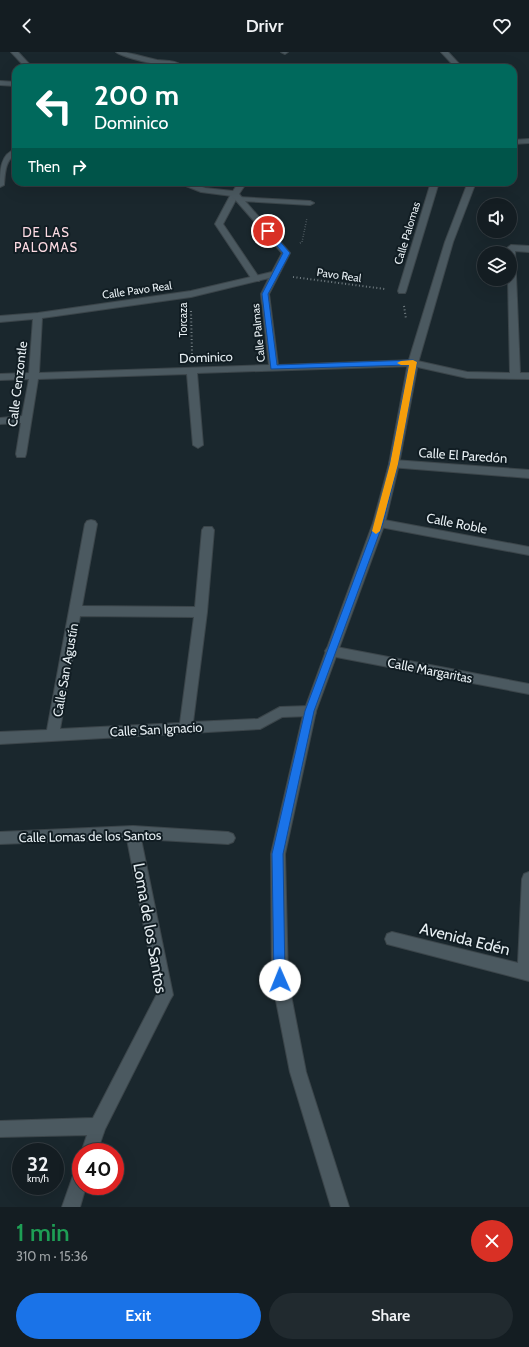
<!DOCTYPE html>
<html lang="en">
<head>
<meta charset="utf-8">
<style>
  body { margin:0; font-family:Cabin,sans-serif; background:#212a2f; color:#f1f3f6; height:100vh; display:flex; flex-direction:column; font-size:15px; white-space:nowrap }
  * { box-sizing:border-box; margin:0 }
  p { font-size:13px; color:#9da2a5 }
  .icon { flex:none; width:22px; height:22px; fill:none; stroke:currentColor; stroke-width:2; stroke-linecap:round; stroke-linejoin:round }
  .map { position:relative; height:1155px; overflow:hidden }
  .sheet { display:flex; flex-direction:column; background:#141d22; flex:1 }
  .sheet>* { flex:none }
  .top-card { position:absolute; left:12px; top:12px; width:505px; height:122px; border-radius:12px; box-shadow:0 4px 16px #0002,0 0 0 1px #333b40; background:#00695c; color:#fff; overflow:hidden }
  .tools { position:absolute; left:477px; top:146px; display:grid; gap:8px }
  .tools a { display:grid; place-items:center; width:40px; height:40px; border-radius:50%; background:#141d22; box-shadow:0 4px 16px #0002,0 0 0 1px #333b40; font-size:20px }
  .speed { position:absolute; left:12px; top:1091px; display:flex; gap:8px; font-size:20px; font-weight:700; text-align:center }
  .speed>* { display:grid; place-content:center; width:52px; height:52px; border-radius:50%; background:#141d22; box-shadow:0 4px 16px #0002,0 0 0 1px #333b40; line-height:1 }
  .speed small { font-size:10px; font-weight:400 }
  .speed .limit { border:6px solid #d22; background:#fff; color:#111 }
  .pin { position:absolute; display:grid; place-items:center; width:34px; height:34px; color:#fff; margin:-17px; border:2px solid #fff; border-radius:50%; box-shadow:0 1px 4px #0007 }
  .me { position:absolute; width:44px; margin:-22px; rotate:359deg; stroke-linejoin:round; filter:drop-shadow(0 0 3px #0008) }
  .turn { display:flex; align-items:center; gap:14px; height:84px; padding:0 16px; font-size:18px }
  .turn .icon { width:52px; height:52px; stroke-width:2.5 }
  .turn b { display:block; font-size:28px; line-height:34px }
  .then { display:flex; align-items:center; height:38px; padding:0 16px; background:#0003; gap:8px; font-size:15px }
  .round { display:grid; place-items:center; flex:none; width:42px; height:42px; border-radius:21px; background:#212a2f }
  .head { display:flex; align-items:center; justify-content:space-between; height:68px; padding:0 16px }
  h1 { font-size:24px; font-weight:600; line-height:30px; color:#1e9e55 }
  .button { display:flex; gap:8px; margin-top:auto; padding:8px 16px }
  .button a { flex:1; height:46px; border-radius:24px; background:#1a73e8; color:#fff; font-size:16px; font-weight:600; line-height:46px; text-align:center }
  .button a+a { background:#212a2f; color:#f1f3f6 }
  header { display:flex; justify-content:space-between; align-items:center; height:52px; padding:0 16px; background:#141d22; font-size:18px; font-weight:600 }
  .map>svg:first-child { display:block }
</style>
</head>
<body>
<header><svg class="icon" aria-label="back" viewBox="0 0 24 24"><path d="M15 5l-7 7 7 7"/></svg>Drivr<svg class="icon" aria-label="heart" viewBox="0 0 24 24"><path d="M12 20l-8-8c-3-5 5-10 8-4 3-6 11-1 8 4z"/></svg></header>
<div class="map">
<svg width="529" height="1155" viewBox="0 0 529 1155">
  <rect width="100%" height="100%" fill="#1a272d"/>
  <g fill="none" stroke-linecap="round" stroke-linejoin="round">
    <g stroke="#3b454a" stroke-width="2">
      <g id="lane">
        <path d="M16,97V102C5,108 5,122 4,133L0,135C0,119 0,102 16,97Z"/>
        <polygon points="232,140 235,140 239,142 223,172 260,227 259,229 253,229 215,172"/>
        <polygon points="238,145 310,149 314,151 310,153 241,149 237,147"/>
      </g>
    </g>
    <g stroke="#3b454a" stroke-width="2">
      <g id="street">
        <polygon points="11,0 18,0 33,16 26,16"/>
        <path d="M116,0C130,0 143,5 157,8C164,9 175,8 181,13C175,18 123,6 116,0Z"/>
        <polygon points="281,0 288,0 285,2"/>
        <polygon points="0,29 16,30 16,34 0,33"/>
        <polygon points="529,87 529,91 513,92 513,88"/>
        <path d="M176,130H188L205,136L233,139L239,130H247L239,142L290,201L269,242L278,313L413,308L467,320L510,321L508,227H510V201H507V196L511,193L529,194V200L515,199L520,321H529V327L467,326L413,314L197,321L203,393L198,396L193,393L187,322L38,327L26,402L25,405H17L16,402L21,371L0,372V366L22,364L29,327L0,328V322L29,321L33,267L0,270V264L38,261L191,239L272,220L282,201L232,144L201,140ZM269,226L261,242L269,313L39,321L42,266L191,245Z"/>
        <polygon points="431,130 439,130 406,239 405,241 399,241 398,239"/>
        <polygon points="394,408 529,418 529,426 390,415 389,412 390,409"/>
        <polygon points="379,467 529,495 529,503 375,474 373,471 375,468"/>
        <path d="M91,468L95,469L97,472L82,554L195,555L202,478L204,475H212L214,478L207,560L193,670L258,667L280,655L310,654L315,655L316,659L315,663L310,664L282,665L260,677L0,692V680L47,678L85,472L87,469ZM80,564L194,565L180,671L60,677Z"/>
        <polygon points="331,594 529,632 529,642 331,604 327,602 325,599 327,596"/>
        <polygon points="133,774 228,780 233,782 235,786 233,790 228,792 141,787 173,943 170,948 105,1077 97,1100 81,1101 87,1083 0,1085 0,1069 93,1066 157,942 127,787 0,792 0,780"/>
        <polygon points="529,820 529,929 387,892 385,887 387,882 392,880 518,911 522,827 524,822"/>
        <polygon points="81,1116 81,1134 86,1134 80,1155 62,1155 75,1118"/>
      </g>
    </g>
    <g stroke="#3b454a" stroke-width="2">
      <g id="secondary">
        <polygon points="441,0 448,0 463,16 456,16"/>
        <polygon points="468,130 476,130 453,190 418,311 399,412 385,471 316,659 285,802 288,928 306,1020 349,1155 331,1155 290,1020 272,928 271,802 304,659 373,471 389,412 408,311 445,190"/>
      </g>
    </g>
    <polyline stroke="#727d82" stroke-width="1.5" stroke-dasharray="0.5 2" stroke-linecap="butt" points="300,191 302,190 307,166"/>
    <g stroke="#727d82" stroke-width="2" stroke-dasharray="1 2.5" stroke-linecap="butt">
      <polyline points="293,225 385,237"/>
      <polyline points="404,254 406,267"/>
      <polyline points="191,259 192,302"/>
    </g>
    <use href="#lane" fill="#4b5960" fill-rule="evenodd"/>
    <use href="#street" fill="#4b5960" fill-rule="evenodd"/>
    <use href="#secondary" fill="#4b5960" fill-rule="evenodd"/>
  </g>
  <polygon fill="#1a73e8" stroke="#114b97" points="266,178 270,178 290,201 268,242 277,313 413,308 417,310 398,412 383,471 314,659 283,802 285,928 284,932 280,933 276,932 274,928 272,802 305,659 375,471 390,412 409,313 271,317 262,242 283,201 266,181"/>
  <polygon fill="#f59e0b" points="413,308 417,310 398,412 380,479 376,482 372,479 390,412 409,313 401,313 397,311 401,309"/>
  <g text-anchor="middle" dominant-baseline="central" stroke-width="4" stroke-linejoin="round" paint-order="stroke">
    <g font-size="11" fill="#e6eef2" stroke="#111d23">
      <text transform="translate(407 181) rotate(-73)">Calle Palomas</text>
      <text transform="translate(339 223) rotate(8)">Pavo Real</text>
      <text transform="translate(137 238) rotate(-8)">Calle Pavo Real</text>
      <text transform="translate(183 268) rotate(-90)">Torcaza</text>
      <text transform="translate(258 281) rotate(-96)">Calle Palmas</text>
    </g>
    <g font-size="13" letter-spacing="1" fill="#fcdae2" stroke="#111d23">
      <text x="46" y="180">DE LAS<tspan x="46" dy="15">PALOMAS</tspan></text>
    </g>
    <g font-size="13" fill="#e6eef2" stroke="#111d23">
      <text transform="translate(206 305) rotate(-2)">Dominico</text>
      <text transform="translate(17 332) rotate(-83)">Calle Cenzontle</text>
      <text transform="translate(463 403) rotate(4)">Calle El Paredón</text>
      <text transform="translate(457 471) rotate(11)">Calle Roble</text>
      <text transform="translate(65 618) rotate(-80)">Calle San Agustín</text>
      <text transform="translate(430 618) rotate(11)">Calle Margaritas</text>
      <text transform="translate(156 677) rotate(-3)">Calle San Ignacio</text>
      <text transform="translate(90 784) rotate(-1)">Calle Lomas de los Santos</text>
    </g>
    <g font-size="16" fill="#e6eef2" stroke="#111d23">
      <text transform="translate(150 876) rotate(80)">Loma de los Santos</text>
      <text transform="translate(465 887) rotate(14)">Avenida Edén</text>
    </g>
  </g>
</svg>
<div class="tools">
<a><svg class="icon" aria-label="sound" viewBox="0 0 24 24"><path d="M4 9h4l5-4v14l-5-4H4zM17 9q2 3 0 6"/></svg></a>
<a><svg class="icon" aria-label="layers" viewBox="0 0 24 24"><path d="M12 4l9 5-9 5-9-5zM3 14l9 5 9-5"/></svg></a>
</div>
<div class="speed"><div>32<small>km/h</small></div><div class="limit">40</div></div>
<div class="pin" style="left:268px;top:179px;background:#d93025"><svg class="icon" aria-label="arrive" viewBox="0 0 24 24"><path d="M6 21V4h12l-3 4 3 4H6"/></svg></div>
<svg class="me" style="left:280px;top:928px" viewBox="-20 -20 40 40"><circle r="19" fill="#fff"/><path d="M0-13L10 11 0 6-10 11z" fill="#1a73e8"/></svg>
<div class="top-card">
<div class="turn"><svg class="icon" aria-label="left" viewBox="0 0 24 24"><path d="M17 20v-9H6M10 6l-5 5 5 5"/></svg><div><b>200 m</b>Dominico</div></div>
<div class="then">Then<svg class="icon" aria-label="right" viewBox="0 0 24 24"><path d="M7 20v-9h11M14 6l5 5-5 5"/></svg></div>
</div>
</div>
<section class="sheet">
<div class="head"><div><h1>1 min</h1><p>310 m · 15:36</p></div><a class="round" style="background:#d93025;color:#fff"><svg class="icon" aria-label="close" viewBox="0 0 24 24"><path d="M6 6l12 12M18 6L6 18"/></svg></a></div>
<div class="button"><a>Exit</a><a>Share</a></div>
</section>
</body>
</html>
